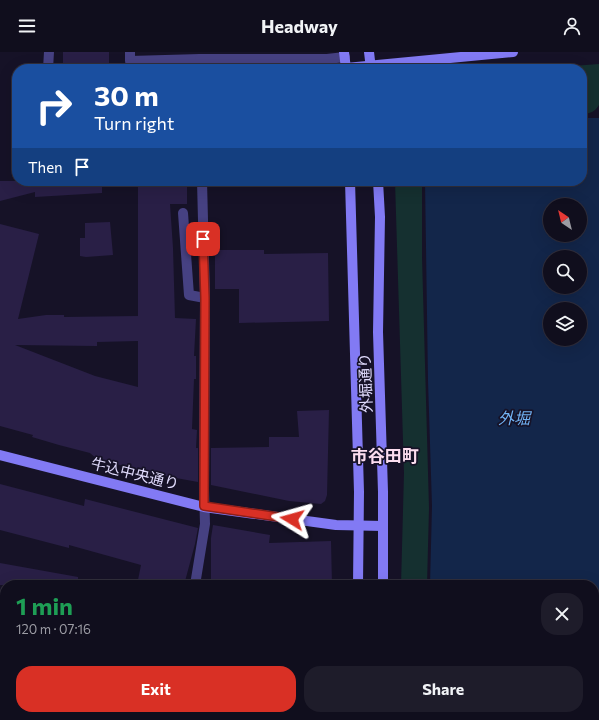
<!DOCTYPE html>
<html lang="en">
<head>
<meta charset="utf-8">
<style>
  body { margin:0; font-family:Commissioner,"Noto Sans JP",sans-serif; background:#1e1c2a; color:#f1f3f6; height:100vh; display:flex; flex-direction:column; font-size:15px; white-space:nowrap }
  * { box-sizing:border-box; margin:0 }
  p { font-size:13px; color:#9c9ca4 }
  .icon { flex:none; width:22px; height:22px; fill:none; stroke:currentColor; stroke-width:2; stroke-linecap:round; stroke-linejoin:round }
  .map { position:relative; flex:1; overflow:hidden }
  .details { position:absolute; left:0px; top:528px; width:599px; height:140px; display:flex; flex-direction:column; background:#100e1d; border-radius:16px 16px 0 0; box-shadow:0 4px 16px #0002,0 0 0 1px #302e3b }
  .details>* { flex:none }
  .guide { position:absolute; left:12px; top:12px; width:575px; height:122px; border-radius:16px; box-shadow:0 4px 16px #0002,0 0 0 1px #302e3b; background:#1a4fa0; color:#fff; overflow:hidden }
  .needle { width:26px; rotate:325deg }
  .fabs { position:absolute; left:543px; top:146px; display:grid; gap:8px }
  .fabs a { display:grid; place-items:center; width:44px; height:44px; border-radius:50%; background:#100e1d; box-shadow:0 4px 16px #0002,0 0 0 1px #302e3b; font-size:20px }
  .pin { position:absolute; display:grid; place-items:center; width:34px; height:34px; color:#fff; margin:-17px; border-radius:8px; box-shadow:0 2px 6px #0006 }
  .me { position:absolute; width:44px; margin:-22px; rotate:278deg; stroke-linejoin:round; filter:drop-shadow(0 0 3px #0008) }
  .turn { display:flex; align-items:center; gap:14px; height:84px; padding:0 16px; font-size:18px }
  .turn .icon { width:52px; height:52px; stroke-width:2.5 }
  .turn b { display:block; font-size:28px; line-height:34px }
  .then { display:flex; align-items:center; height:38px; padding:0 16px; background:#0003; gap:8px; font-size:15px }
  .round { display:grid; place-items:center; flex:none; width:42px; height:42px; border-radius:16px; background:#1e1c2a }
  .head { display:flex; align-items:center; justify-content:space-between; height:68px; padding:0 16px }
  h1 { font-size:24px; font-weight:700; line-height:30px; color:#1e9e55 }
  .cta { display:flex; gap:8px; margin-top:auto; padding:8px 16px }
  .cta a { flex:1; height:46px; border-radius:16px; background:#d93025; color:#fff; font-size:16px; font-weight:700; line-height:46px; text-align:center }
  .cta a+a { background:#1e1c2a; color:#f1f3f6 }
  header { display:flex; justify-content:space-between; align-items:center; height:52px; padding:0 16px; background:#100e1d; font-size:18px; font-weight:700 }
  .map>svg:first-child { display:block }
</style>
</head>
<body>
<header><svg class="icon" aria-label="menu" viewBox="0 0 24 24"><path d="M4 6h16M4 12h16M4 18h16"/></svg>Headway<svg class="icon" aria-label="person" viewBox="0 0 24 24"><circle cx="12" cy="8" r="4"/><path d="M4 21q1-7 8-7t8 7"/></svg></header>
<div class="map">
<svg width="599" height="668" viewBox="0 0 599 668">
  <rect width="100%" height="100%" fill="#161227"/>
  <g fill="#153030">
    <path d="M599,12V53C595,60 590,61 582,63V17H533Z"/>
    <polygon points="395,129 422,129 422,205 429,456 427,533 401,533 404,421"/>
    <rect x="396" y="663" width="27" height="5"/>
  </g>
  <path fill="#13264a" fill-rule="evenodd" d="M582,66H599V668H426L427,663H594V533H430L432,454L428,329L425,129H582ZM550,153H580V183H550ZM550,205H580V235H550ZM550,257H580V287H550Z"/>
  <g fill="#291f46" fill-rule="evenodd">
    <rect x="63" y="0" width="46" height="17"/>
    <polygon points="267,14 321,14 321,17 269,17"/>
    <polygon points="0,129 102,129 102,141 35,145 35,140 0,149"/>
    <path d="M138,129H187V152H170L173,196L175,266L196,267L194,304H196V327H194L192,377L197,378L196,396H198V430L143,420V419L97,407L90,401L59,393L32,385L33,383L0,374V172L39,182L18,267L46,263H64V265L138,264ZM138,289V335L95,324L15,293L97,294V290Z"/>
    <polygon points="110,170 113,203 86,205 80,204 80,186 85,186 85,171"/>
    <polygon points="215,198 264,198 264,202 328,201 329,269 239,271 239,237 215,237"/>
    <polygon points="329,358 327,443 325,449 321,452 289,449 211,433 211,396 269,395 269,385 299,385 297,359"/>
    <polygon points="0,432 84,454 85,447 198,476 195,492 184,533 137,533 141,513 69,493 69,496 0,478"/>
    <polygon points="213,473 270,483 269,491 331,489 332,533 211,533 211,486"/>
    <polygon points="0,511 78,525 78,533 0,533"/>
  </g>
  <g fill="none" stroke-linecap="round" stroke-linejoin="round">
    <g stroke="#464182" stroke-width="10">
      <polyline points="130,0 130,9 200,7"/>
      <polyline points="48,17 49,0"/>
      <polyline points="183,161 189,243 205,246"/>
    </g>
    <g stroke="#464182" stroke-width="10">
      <polyline points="200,17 200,7 327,7 345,5"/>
      <polyline points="195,533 205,472 204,438 205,246 202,129"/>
      <polyline points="0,644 5,645"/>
      <polyline points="97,663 123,668"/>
      <polyline points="174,668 175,663"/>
    </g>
    <g stroke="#827af4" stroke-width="10">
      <polyline points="344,0 346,17"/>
      <polyline points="369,0 371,17"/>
      <polyline points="346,16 513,0"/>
      <polyline points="350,129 359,440 358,533"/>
      <polyline points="378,129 380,165 378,280 383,440 383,533"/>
      <polyline points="0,403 204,455 336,473 383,474"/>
      <polyline points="353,668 353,663"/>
      <polyline points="380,668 381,663"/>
    </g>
  </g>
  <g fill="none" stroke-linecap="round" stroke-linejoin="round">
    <g stroke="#8d1f18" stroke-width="10">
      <polyline id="route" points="203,187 205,246 204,454 292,467"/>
    </g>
    <use href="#route" stroke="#d93025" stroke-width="7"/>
  </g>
  <g text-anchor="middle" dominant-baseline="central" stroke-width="3.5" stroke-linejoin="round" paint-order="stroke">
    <g font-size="15" fill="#e0dbfc" stroke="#161227">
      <text transform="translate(365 331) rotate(-92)">外堀通り</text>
      <text transform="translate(135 421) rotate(14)">牛込中央通り</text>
    </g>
    <g font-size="16" font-style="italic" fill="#71b2f4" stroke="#161227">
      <text x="514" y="365">外堀</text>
    </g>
    <g font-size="17" font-weight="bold" fill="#fcddef" stroke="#161227">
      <text x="385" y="403">市谷田町</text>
    </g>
  </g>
</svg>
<div class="fabs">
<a><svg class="needle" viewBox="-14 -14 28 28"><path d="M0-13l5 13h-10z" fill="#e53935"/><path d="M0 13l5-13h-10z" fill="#9c9ca4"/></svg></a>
<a><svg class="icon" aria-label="search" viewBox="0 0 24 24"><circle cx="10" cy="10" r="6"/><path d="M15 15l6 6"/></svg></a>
<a><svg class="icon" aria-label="layers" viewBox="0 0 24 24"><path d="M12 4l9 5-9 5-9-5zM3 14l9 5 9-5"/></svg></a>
</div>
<div class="pin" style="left:203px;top:187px;background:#d93025"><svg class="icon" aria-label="arrive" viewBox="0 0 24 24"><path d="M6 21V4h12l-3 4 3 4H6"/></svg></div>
<svg class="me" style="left:292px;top:467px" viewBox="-20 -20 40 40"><path d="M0-17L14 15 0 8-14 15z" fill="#d93025" stroke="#fff" stroke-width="4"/></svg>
<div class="guide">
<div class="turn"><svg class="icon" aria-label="right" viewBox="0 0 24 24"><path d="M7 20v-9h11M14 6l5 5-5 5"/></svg><div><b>30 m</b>Turn right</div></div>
<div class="then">Then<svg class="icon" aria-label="arrive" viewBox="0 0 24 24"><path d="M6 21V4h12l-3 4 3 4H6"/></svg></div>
</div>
<section class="details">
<div class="head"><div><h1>1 min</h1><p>120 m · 07:16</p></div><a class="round"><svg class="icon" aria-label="close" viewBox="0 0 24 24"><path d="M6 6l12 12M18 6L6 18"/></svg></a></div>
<div class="cta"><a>Exit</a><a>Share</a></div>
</section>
</div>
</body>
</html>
